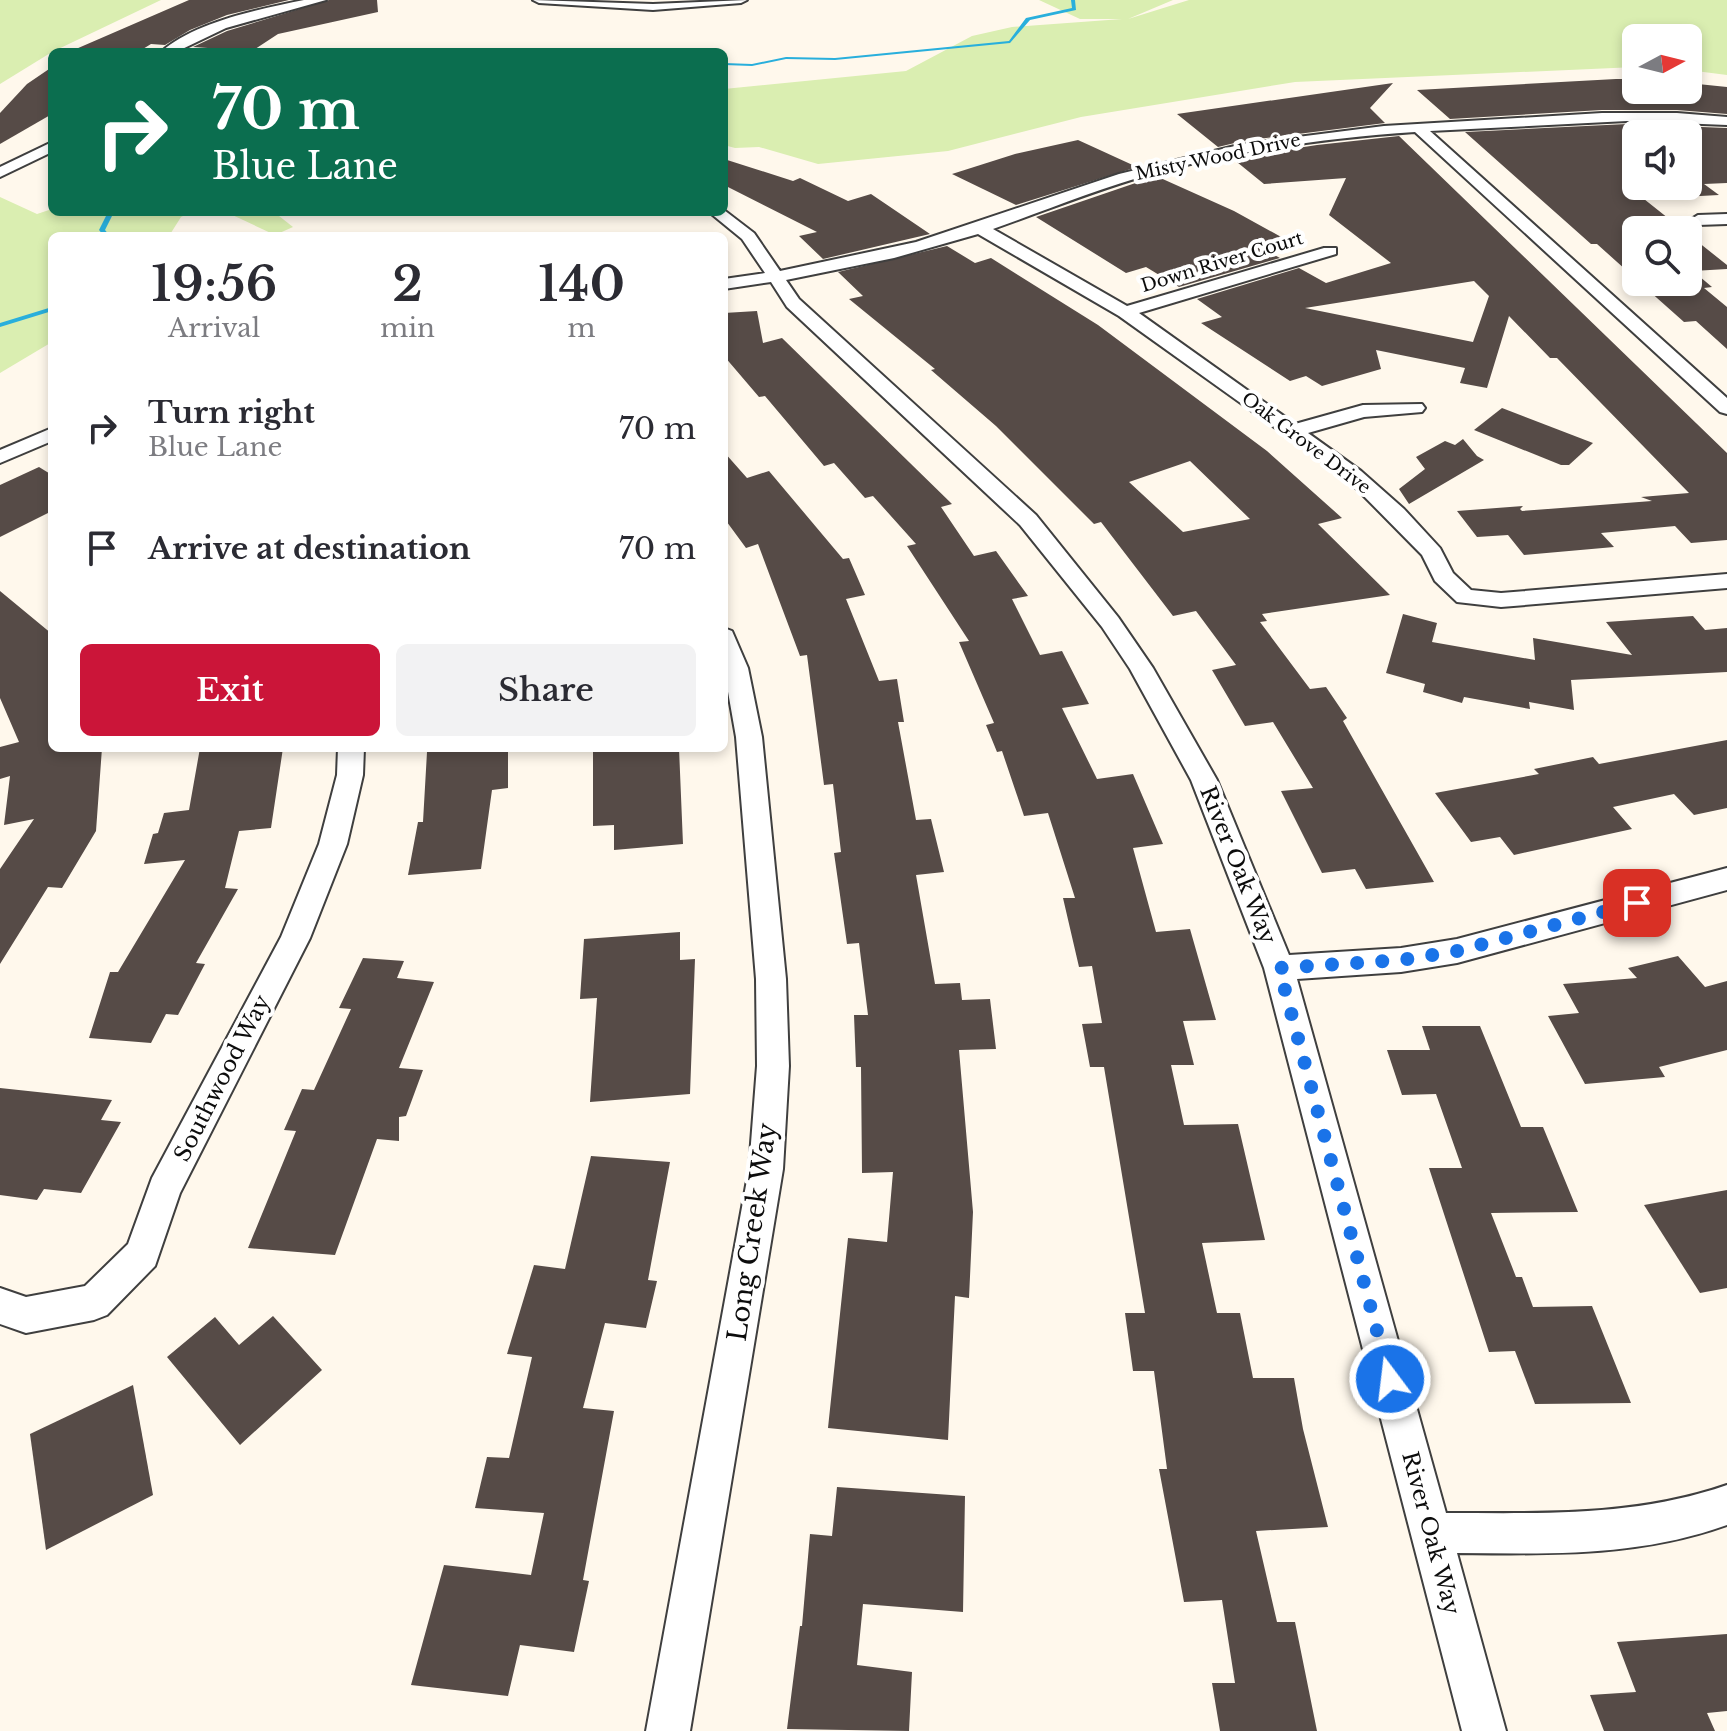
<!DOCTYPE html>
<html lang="en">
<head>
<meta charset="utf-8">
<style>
  body { margin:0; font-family:"Libre Baskerville",serif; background:#f2f2f3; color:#2b2b33; height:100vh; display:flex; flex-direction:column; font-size:30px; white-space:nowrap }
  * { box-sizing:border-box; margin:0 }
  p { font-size:26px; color:#7c7c81 }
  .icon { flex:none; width:44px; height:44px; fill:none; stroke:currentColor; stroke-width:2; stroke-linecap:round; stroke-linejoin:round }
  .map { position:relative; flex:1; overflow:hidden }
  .drawer { position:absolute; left:48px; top:232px; width:680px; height:520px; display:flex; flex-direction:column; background:#fff; border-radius:12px; box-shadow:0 4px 12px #0003 }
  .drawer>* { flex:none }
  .top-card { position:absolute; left:48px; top:48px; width:680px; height:168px; border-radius:12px; box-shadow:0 4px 12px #0003; background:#0b6e4f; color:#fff; overflow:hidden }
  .needle { width:52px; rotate:83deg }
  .fabs { position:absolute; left:1622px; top:24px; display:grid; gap:16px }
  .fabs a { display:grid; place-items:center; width:80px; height:80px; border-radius:12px; background:#fff; box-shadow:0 4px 12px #0003; font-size:40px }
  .pin { position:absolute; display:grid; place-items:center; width:68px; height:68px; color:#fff; margin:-34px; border-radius:16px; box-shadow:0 4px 12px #0006 }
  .me { position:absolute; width:88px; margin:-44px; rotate:345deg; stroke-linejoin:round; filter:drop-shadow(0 0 6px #0008) }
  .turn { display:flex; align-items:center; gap:28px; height:168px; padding:0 32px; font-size:36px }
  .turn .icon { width:104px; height:104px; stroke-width:2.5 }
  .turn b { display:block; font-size:56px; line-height:68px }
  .eta { display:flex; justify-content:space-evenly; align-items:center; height:136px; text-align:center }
  .eta b { font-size:48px; font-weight:600; line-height:56px }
  .cta { display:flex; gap:16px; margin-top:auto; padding:16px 32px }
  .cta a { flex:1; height:92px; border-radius:12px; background:#cb1539; color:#fff; font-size:32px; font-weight:600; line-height:92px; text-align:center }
  .cta a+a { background:#f2f2f3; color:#2b2b33 }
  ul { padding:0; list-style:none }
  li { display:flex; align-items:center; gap:24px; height:120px; padding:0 32px }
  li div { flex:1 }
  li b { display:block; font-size:30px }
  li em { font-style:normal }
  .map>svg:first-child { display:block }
</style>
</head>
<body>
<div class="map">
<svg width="1727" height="1731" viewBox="0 0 1727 1731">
  <rect width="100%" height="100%" fill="#fff8ec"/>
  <g fill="#daeeb1">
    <polygon points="0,0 161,0 52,52 0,84"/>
    <polygon points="1039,0 1173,0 1128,19 1189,0 1727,0 1727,75 1688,70 1688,38 1636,38 1636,67 1295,82 1081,117 948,151 818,164 759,147 735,148 724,145 724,89 906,71 972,36 1012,27 1122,19 1080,19"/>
    <polygon points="0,197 37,214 52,209 52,212 191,212 181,217 169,236 52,236 52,342 0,373"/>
    <polygon points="226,212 274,212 293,227 275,235"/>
  </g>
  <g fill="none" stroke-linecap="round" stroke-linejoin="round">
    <g fill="#29afdc" fill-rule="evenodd">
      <polygon points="1071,0 1075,0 1076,10 1030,20 1010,43 835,60 786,59 752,66 724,65 724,63 752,64 786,57 835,58 1009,41 1026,18 1072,8"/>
      <polygon points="108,212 114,212 105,230 110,236 104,236 99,230"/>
      <polygon points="52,307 52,311 0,327 0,323"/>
    </g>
  </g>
  <g fill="#564b47" fill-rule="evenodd">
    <polygon points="189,0 289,0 227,15 190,30 165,45 151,44 138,52 69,52"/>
    <polygon points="329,0 377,0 378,12 278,34 252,51 193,47 227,31"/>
    <polygon points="52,67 52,114 0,144 0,113 27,84"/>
    <polygon points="1616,79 1635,79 1636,90 1688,90 1688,83 1727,87 1727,114 1677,110 1602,110 1450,119 1417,90"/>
    <polygon points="1393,83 1370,108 1385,123 1243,141 1218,147 1177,114"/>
    <path d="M1627,124L1727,128V183L1704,184L1719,195L1644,199L1683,230H1636V279L1597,244H1591L1465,132ZM1636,134H1688V186H1636Z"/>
    <path d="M1399,136L1727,453V540L1691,543L1675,526L1601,533L1614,547L1524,555L1508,535L1477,537L1457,511L1523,506L1520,509L1522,511L1652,501L1641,497L1689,493L1557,358H1550L1509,316L1487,388L1460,383L1465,368L1376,350L1381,369L1322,386L1306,376L1290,381L1201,323L1222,317L1197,299L1299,268L1326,283L1391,263L1329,215L1346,178L1264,184L1232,158L1317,145ZM1474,281L1489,296L1473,342L1305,308Z"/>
    <polygon points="1078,140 1137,167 1016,205 952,174 1015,154"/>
    <polygon points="724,159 793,181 800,178 848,201 871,194 930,234 823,259 799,236 817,232 724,185"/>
    <polygon points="1156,176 1234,211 1283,238 1256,245 1280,258 1179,287 1146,267 1126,273 1036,217"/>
    <polygon points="1688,234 1727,265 1727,269 1693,271 1712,287 1704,288 1727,307 1727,349 1696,321 1684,322 1639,282 1688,282"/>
    <path d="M947,246L975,263L991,258L1098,325L1267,451L1342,518L1318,524L1390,595L1262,614L1267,621L1260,622L1310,689L1326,687L1347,718L1343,721L1434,882L1366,889L1355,869L1322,873L1281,791L1313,788L1273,722L1245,726L1212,670L1236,665L1196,611L1173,616L1101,522L1094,524L996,426L931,370L935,369L849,299L863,296L838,272ZM1190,461L1250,519L1183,532L1129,482Z"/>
    <polygon points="757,311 763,343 782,338 952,504 941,507 974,556 996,551 1028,596 1012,599 1040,655 1062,651 1089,704 1062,708 1097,779 1133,774 1163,844 1133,848 1156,932 1190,929 1216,1020 1183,1021 1194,1065 1171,1065 1184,1125 1238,1124 1265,1240 1202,1243 1217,1313 1240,1313 1253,1378 1294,1378 1303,1429 1328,1527 1256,1531 1277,1622 1295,1622 1317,1731 1220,1731 1212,1683 1235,1683 1222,1600 1184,1602 1159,1469 1167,1469 1154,1371 1133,1371 1125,1313 1145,1313 1104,1067 1090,1067 1082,1024 1102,1023 1092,966 1079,967 1063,898 1075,898 1048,813 1024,816 1002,751 997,752 986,725 994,723 959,642 969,641 907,546 916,544 873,496 865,498 834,463 824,466 765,396 759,397 724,356 724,313"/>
    <polygon points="1502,408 1593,443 1569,465 1561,465 1474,430"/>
    <polygon points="1463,439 1477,456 1484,460 1409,504 1399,489 1425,469 1416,457 1445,441 1455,445"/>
    <polygon points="724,452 747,478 769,471 843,559 849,558 865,595 846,599 879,681 897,679 904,722 898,722 916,820 931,819 944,872 916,875 935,984 960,983 962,1000 990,999 996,1049 959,1050 973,1212 969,1298 955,1296 948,1440 828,1428 848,1238 887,1242 893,1172 862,1173 861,1067 856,1067 854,1015 868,1015 859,943 847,944 834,853 841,852 833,784 824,785 807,655 800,656 758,544 746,548 724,518"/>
    <polygon points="39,467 52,475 52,511 0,537 0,485"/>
    <polygon points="0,591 52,634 52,748 102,748 96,831 62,888 48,887 0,964 0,869 34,819 4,825 10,776 0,779 0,747 19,742 0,698"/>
    <polygon points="1403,614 1437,623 1432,642 1535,660 1533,638 1632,655 1606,622 1693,616 1705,630 1727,628 1727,672 1571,680 1574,710 1529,702 1530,709 1464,697 1462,703 1423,692 1425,684 1386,673"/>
    <polygon points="1727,740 1727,808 1694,815 1674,794 1613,807 1632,829 1514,855 1500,837 1471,842 1435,793 1539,774 1534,769 1593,757 1599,764"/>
    <polygon points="200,748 283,748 271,828 239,831 225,888 238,889 196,963 205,964 178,1015 166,1014 151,1043 89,1038 110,972 118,972 185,860 144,864 153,834 158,833 164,813 189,810"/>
    <polygon points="462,748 508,748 508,788 492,790 481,869 408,875 418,822 423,822 427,752"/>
    <polygon points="593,748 679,748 683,844 614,850 614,825 593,826"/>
    <polygon points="680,932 680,960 695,959 690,1094 590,1102 597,998 580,999 584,939"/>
    <polygon points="1678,956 1705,987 1727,981 1727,1050 1659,1067 1665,1077 1585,1084 1548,1016 1579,1013 1563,984 1637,978 1628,968"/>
    <polygon points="363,958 404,961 397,978 434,982 399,1068 423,1070 406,1116 399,1117 399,1141 377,1139 335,1255 248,1248 296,1131 284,1130 302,1089 314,1090 351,1009 339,1008"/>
    <polygon points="1422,1026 1480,1026 1521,1127 1543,1127 1578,1212 1491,1213 1516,1277 1522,1277 1533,1307 1592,1306 1631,1403 1535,1404 1515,1351 1489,1352 1429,1168 1462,1168 1436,1094 1402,1095 1387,1050 1430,1050"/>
    <polygon points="0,1088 112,1100 101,1120 121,1122 81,1193 44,1189 37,1200 0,1195"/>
    <polygon points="591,1156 670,1162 648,1280 657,1281 646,1328 605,1323 583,1408 614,1411 583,1580 589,1581 574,1652 520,1645 508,1696 411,1685 444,1565 531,1575 544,1513 475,1508 487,1457 509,1458 532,1357 507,1354 534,1265 565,1269"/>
    <polygon points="1727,1190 1727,1288 1700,1293 1644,1205"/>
    <polygon points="273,1316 322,1370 240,1445 167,1357 215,1317 239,1345"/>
    <polygon points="133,1385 153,1495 46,1550 30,1434"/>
    <polygon points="837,1487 965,1496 963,1612 863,1604 857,1665 912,1672 909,1731 787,1729 800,1626 802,1626 810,1534 832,1536"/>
    <polygon points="1727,1634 1727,1711 1707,1713 1715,1731 1604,1731 1590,1695 1636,1692 1617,1642"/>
  </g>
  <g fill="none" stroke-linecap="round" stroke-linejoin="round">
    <g stroke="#3f3f3f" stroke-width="4">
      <g id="minor">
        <path d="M304,0H326L226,28L176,52H161C194,22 260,9 304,0Z"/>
        <polygon points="533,0 653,4 747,0 741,3 653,10 539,3"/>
        <path d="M1602,113H1677L1727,117V125L1627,121L1430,131L1727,398V414L1720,412L1415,132C1327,138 1240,150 1155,173C1100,188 1047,210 993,229L1127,306L1324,248H1336V254L1139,313L1295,424L1363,405L1422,404L1425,408L1422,412L1364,417L1308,433L1361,471L1404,509L1440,548L1453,573L1471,590L1501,593L1727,574V588L1501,607L1457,602L1435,581L1422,555L1347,479L1119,316L978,234L894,258L786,280L799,299L1036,515L1118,617L1153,668L1217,780L1289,955L1401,948L1457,939L1727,868V890L1457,963L1401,972L1297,979L1446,1513C1542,1513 1635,1517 1727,1485V1525C1638,1557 1550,1554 1457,1553L1506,1731H1462L1264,968L1191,780L1130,669L1102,627L1020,525L787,307L771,282L724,289V279L765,273L742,239L709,212L724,210L754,233L780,271L916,242L1119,174L1243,144L1384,126Z"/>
        <polygon points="52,142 52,152 0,177 0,167"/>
        <polygon points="1727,214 1727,224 1698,225 1690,220 1698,215"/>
        <polygon points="52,428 52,441 0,463 0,450"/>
        <polygon points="724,628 732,631 748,668 762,737 786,979 789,1066 783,1169 690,1731 646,1731 749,1169 757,1066 756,979 736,737 724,669"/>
        <polygon points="338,748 364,748 363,775 347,844 310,938 180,1193 155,1266 107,1315 94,1320 26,1333 0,1324 0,1288 26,1297 85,1286 128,1244 152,1178 281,937 319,844 337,775"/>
      </g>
    </g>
    <use href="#minor" fill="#fff" fill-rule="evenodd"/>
  </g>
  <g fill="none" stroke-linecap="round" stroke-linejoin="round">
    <polyline stroke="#1a73e8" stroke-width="14" stroke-dasharray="0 25.2" points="1390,1379 1279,968 1401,960 1457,951 1637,903"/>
  </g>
  <g text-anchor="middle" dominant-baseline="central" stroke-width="8" stroke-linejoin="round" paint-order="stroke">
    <g font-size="18" fill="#0c0c0c" stroke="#fff">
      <text transform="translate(1218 157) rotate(-12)">Misty Wood Drive</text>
      <text transform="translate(1222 262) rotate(-17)">Down River Court</text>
      <text transform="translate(1306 443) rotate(37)">Oak Grove Drive</text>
    </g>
    <g font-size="22" fill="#0c0c0c" stroke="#fff">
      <text transform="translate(1238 865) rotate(68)">River Oak Way</text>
      <text transform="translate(222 1078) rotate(-63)">Southwood Way</text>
      <text transform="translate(1431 1533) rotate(75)">River Oak Way</text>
    </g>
    <g font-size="26" fill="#0c0c0c" stroke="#fff">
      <text transform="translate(752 1232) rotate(-82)">Long Creek Way</text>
    </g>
  </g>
</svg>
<div class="fabs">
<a><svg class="needle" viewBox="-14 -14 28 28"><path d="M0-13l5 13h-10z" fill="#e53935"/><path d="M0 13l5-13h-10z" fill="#7c7c81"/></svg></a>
<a><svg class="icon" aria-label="sound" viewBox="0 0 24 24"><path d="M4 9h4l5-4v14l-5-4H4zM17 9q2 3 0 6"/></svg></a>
<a><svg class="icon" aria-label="search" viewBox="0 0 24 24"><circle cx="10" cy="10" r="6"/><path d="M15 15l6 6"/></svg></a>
</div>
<div class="pin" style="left:1637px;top:903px;background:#d93025"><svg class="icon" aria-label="arrive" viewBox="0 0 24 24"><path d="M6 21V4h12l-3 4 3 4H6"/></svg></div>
<svg class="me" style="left:1390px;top:1379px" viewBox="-20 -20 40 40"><circle r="17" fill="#1a73e8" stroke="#fff" stroke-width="3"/><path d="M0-11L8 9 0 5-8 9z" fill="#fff"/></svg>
<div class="top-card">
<div class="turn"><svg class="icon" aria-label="right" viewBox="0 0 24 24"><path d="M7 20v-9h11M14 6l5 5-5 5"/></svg><div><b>70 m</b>Blue Lane</div></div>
</div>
<section class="drawer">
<div class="eta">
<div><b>19:56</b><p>Arrival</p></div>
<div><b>2</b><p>min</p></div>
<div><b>140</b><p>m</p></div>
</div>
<ul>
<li><svg class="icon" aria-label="right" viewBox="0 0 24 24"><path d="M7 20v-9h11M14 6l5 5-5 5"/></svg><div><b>Turn right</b><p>Blue Lane</p></div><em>70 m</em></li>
<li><svg class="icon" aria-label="arrive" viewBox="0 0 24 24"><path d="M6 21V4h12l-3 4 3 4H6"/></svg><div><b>Arrive at destination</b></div><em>70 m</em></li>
</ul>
<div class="cta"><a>Exit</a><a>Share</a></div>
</section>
</div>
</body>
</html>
